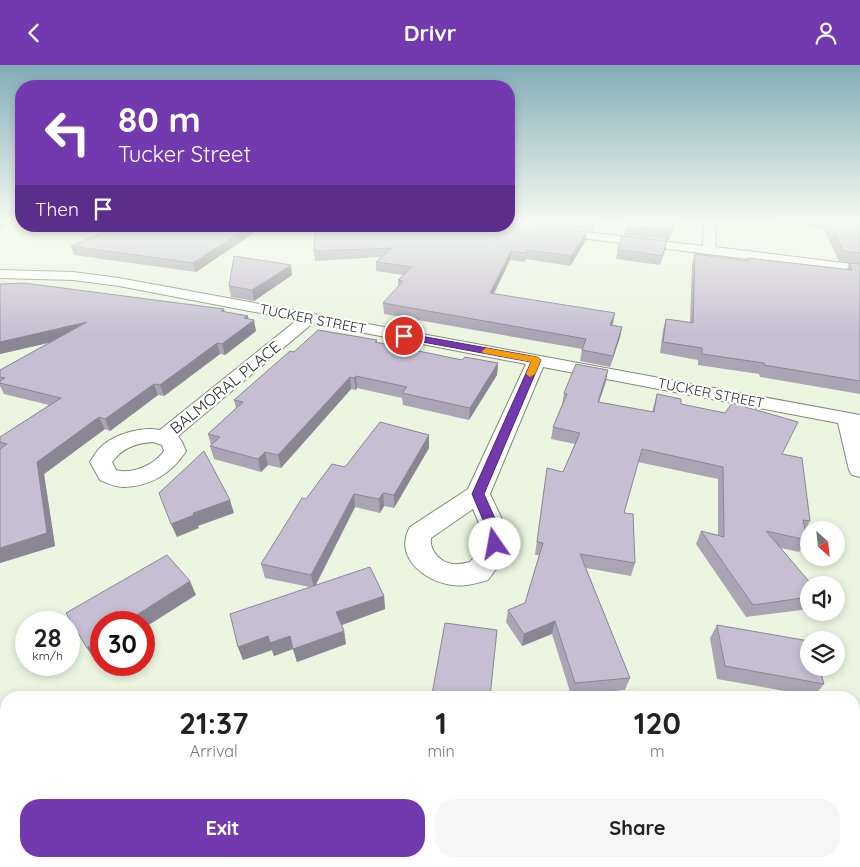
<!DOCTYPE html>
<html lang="en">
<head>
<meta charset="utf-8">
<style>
  body { margin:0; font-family:Quicksand,sans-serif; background:#f6f6f6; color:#222; height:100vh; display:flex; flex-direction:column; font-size:19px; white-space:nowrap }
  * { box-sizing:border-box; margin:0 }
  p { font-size:16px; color:#767676 }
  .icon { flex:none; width:28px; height:28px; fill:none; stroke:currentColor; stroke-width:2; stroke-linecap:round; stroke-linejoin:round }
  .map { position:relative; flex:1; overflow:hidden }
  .sheet { position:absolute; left:0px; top:626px; width:860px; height:176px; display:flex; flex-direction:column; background:#fff; border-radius:20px 20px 0 0; box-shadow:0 2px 8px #0003 }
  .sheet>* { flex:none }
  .hud { position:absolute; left:15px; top:15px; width:500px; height:152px; border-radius:20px; box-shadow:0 2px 8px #0003; background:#733ab0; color:#fff; overflow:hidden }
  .needle { width:32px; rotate:153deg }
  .tools { position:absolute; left:800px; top:456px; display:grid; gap:10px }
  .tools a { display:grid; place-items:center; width:45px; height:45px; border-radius:50%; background:#fff; box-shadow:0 2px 8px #0003; font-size:25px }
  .speed { position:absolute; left:15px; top:546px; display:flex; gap:10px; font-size:25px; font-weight:700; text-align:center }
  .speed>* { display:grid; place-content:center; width:65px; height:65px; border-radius:50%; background:#fff; box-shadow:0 2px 8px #0003; line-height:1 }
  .speed small { font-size:12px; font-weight:400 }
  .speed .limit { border:8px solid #d22; background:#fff; color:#111 }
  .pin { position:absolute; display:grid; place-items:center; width:42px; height:42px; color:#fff; margin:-21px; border:2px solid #fff; border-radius:50%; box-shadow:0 1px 5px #0007 }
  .me { position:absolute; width:55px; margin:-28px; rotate:348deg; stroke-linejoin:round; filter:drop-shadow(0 0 4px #0008) }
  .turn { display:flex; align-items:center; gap:18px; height:105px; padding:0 20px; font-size:22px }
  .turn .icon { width:65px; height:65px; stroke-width:2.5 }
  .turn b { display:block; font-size:35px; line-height:42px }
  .then { display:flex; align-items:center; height:48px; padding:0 20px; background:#0003; gap:10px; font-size:19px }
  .eta { display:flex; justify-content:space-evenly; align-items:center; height:85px; text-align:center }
  .eta b { font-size:30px; font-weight:800; line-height:35px }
  .action { display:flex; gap:10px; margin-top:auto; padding:10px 20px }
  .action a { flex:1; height:58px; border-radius:20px; background:#733ab0; color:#fff; font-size:20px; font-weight:800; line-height:58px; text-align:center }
  .action a+a { background:#f6f6f6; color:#222 }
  header { display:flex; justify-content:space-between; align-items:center; height:65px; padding:0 20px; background:#733ab0; color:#fff; font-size:22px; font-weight:800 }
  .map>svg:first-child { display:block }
</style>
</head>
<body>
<header><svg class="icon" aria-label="back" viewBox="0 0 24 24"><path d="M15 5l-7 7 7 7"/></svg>Drivr<svg class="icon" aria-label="person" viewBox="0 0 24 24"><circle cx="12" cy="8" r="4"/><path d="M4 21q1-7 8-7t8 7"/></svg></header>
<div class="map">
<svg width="860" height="802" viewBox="0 0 860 802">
  <rect width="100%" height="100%" fill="#ebf5e0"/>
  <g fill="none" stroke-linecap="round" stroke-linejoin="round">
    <g fill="#89a06d" fill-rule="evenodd">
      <polygon points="0,651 5,652 6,655 6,674 0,670"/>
      <polygon points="471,796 491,796 494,802 474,802"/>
    </g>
    <g stroke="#818a78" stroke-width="2">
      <g id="street">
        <polygon points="704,157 716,157 715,182 860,200 860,208 509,164 503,161 509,161 509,158 703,181"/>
        <path d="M0,205L73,207L119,213L860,350V412L852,410L849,405L838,358L543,302L490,429L509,469L507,489L488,515C478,518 464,522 453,520C425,517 393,492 410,462L468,424L526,299L313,258L178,371L182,377L186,386C172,408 150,422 123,422C115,422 107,418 100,415L90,397C94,391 97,385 102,381C115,369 143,361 160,365L297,255L119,221L73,215L0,213ZM153,377L162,380L164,386C155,399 133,410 116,405L112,397C122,383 136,378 153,377ZM473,444C483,468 490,476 470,497C465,498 459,500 453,499C441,498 429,486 431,473Z"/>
      </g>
    </g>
    <use href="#street" fill="#fff" fill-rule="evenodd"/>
  </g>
  <g fill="#aaa4b5">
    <polygon points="518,157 597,157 591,166"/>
    <polygon points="627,157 675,157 669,175 624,170"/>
    <polygon points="768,157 860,157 860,199 839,196 824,164"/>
    <polygon points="119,161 264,161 196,207 74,190 71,181"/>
    <polygon points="315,161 586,175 570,201 526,194 525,197 510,195 494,229 612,260 622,262 620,272 610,302 580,296 582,284 384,249 383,238 398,222 398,215 403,210 376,206 376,197 380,192 315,196 314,186"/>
    <polygon points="667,176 660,200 616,194 618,184"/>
    <polygon points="695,189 747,196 748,193 847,204 849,198 860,199 860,329 760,312 759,309 698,300 698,295 660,288 663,265 666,254 690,257 692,199"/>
    <polygon points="292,210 254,236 231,232 229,221"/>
    <polygon points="0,219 224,244 225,247 248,251 248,254 256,266 225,290 220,289 164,331 158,330 110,366 105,364 44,409 55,481 0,498 0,372 49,340 4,329 0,321 0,305 51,277 0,289"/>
    <polygon points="377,275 377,278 462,295 498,298 497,310 469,355 403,340 402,333 357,323 356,325 351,324 281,403 268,400 261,407 214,394 210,381 211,380 208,369 236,343 234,335 294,287"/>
    <polygon points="606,316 599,337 652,347 657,329 681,339 782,389 810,456 805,465 807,475 799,487 781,483 809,520 809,544 746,552 696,479 701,466 718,470 718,414 638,397 624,448 635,498 631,511 586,503 630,613 625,625 571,630 552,569 522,581 506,557 508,545 525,538 539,490 535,490 547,403 563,407 575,379 551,374 553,362 562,340 564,328"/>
    <polygon points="429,383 394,443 384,441 380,448 355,442 316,520 384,531 385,544 342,560 344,566 346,579 297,597 293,584 274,591 272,585 243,595 238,582 310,522 265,513 261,499 306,434 345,402"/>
    <polygon points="717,560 824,619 814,631 717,614 710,573"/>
  </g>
  <g fill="#8b8694">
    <polygon points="0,157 16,157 0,163"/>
    <polygon points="593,157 597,157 591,166"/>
    <polygon points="674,157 675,157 669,175 671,166"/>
    <polygon points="250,161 264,161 196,207 193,198"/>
    <polygon points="587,167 586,175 570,201 571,191"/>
    <polygon points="667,176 665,185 660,200 662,191"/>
    <polygon points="511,186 510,195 489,238 490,228"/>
    <polygon points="291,200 292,210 254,236 252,225"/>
    <polygon points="615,248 613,258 608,270 610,260"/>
    <polygon points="248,251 249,259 254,255 256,266 225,290 222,279 244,253"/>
    <polygon points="87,257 92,268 0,289 0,277"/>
    <polygon points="622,262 620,272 610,302 613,291"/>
    <polygon points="217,278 220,289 164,331 160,320"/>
    <polygon points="498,298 497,310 469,355 470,343"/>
    <polygon points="608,305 606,316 595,349 598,337"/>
    <polygon points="356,311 357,323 356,325 354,313"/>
    <polygon points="350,312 351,324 281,403 278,390"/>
    <polygon points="154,319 158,330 110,366 105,354"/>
    <polygon points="99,352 105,364 44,409 55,481 0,498 0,483 37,397"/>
    <polygon points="429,370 429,383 394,443 394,430"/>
    <polygon points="265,387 268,400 261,407 258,394"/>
    <polygon points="383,428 384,441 380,448 379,434"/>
    <polygon points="354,429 355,442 314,523 311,510"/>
    <polygon points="230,435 234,448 198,461 199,463 177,472 171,459 193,448"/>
    <polygon points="190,516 196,530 144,563 144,558 124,558"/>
    <polygon points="384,531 385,544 339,561 336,547"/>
    <polygon points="555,556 552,569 522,581 524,569"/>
    <polygon points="344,566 346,579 297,597 293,584"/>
    <polygon points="268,571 290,571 293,584 274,591 272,585 243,595 238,582"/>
    <polygon points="89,581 101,587 101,600 110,600 104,604 97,594 95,596 87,583"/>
  </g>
  <g fill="#c6bfd3" stroke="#8b8694">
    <polygon points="509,157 587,167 571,191 527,185 526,188 511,186 490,228 615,248 610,260 622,262 613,291 582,285 586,274 383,238 403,216 398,215 412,202 376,197 392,183 314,186 315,161 509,161"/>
    <polygon points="627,157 674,157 671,166 626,161"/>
    <polygon points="829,157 860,157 860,188 843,186"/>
    <polygon points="119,161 250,161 193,198 71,181"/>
    <polygon points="622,171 667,176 662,191 618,184"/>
    <polygon points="695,189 748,196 748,193 852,205 849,198 860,199 860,316 764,300 764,298 702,289 702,283 663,277 666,254 693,258"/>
    <polygon points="234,191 291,200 252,225 229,221"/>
    <polygon points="24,218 224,244 221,246 248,251 244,253 254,255 222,279 217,278 160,320 154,319 105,354 99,352 37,397 47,468 0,483 0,384 7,379 0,377 0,372 61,333 0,318 0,316 5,313 0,312 0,305 87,257 0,277 0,219"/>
    <polygon points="318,265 377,275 375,277 462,295 465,292 498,298 470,343 402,328 407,322 356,311 354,313 350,312 278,390 265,387 258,394 210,381 220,372 208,369 243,337 234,335 290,286 294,287"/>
    <polygon points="576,299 608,305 598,337 654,347 657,329 681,334 681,339 725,348 732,338 798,357 782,389 802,393 810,456 803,455 807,475 766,466 812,520 809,520 809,532 753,540 701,466 724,472 723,402 642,384 624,448 633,449 635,498 580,489 630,613 575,618 555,556 524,569 508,545 525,538 543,478 537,477 547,403 563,407 580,368 553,362 567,329 564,328"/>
    <polygon points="380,357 429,370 394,430 383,428 379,434 354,429 311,510 261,499 302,433 306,434 332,399 345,402"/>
    <polygon points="204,386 230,435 193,448 194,450 171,459 159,428"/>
    <polygon points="167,490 190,516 124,558 101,558 101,587 95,591 89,581 87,583 66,548"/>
    <polygon points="370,502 384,531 336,547 344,566 293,584 290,571 270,578 268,571 238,582 230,549"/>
    <polygon points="445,558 497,565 490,632 420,632 421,628 432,629"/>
    <polygon points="717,560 809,576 809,602 819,602 824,619 725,601"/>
  </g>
  <linearGradient id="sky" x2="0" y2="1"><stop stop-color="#82acb7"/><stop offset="0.58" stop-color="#f6faf1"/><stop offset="1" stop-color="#f6faf1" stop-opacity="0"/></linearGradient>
  <rect width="860" height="269" fill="url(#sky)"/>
  <polygon fill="#733ab0" stroke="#4b2672" points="404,268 537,292 541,295 484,429 502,469 499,483 490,483 488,479 489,469 472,429 531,297 401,273 400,271"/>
  <polygon fill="#f59e0b" points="486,283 537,292 541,295 535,309 530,312 526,309 531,297 483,288 482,286"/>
  <g text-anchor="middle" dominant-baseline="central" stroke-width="4.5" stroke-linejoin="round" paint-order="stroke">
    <g font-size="14" fill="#2a2e26" stroke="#fff">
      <text transform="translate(313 254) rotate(11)">TUCKER STREET</text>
      <text transform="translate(711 328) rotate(11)">TUCKER STREET</text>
    </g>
    <g font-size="16" fill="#2a2e26" stroke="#fff">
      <text transform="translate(225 322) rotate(-39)">BALMORAL PLACE</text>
    </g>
  </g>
</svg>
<div class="tools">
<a><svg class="needle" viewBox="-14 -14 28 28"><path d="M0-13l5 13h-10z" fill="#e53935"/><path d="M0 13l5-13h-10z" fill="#767676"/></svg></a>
<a><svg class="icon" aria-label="sound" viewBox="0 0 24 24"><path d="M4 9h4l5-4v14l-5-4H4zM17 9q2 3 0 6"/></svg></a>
<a><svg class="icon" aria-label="layers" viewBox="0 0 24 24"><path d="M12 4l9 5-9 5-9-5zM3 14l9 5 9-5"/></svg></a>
</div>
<div class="speed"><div>28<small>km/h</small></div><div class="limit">30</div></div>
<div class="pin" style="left:404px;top:271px;background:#d93025"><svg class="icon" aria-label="arrive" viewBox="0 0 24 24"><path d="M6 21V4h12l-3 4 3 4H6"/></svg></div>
<svg class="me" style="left:495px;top:479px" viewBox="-20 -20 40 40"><circle r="19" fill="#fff"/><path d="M0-13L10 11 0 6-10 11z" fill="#733ab0"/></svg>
<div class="hud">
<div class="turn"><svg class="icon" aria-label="left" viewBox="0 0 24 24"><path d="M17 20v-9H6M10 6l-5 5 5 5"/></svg><div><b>80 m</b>Tucker Street</div></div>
<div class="then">Then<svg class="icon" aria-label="arrive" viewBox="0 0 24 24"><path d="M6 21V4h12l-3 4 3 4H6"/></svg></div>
</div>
<section class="sheet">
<div class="eta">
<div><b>21:37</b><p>Arrival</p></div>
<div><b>1</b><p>min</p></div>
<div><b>120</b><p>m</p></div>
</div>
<div class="action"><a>Exit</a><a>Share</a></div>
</section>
</div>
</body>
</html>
